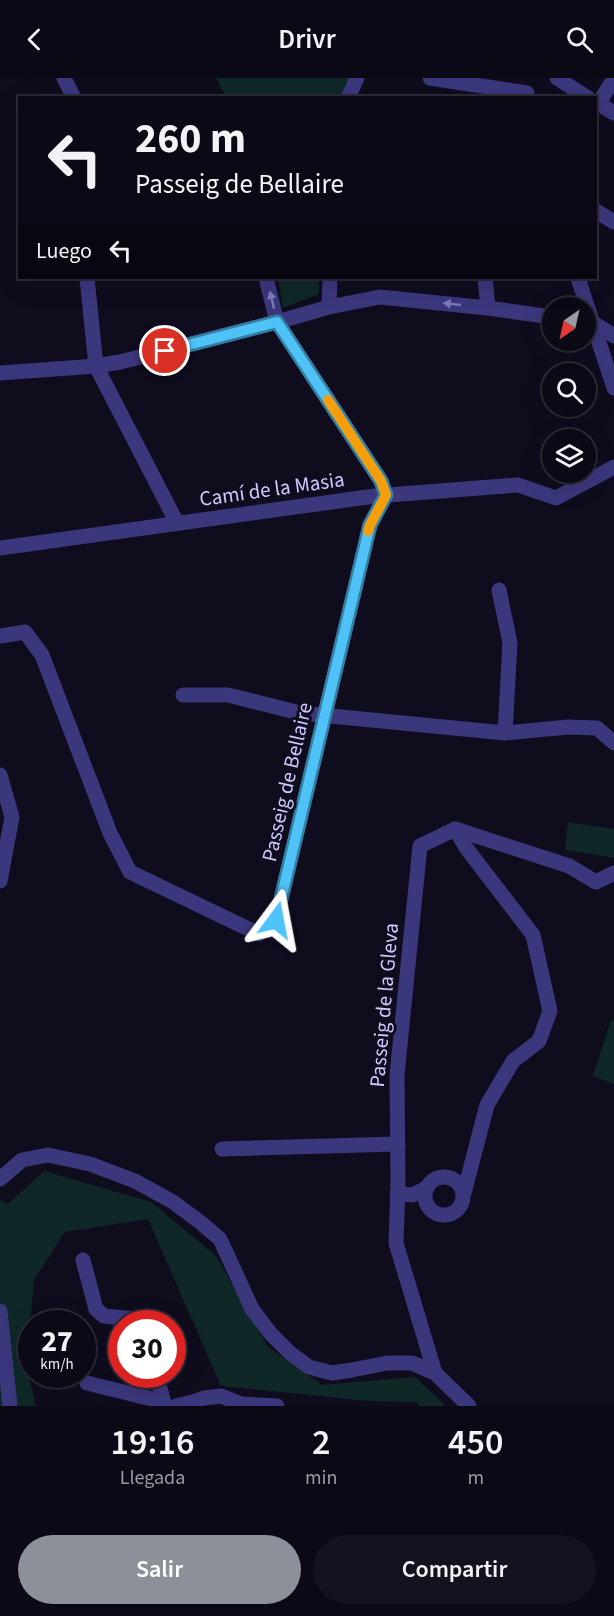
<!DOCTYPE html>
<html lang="es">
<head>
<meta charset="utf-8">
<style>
  body { margin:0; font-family:"Source Sans 3",sans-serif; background:#14121f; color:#f1f3f6; height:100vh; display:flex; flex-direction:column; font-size:22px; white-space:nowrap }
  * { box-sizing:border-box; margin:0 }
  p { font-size:20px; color:#9a9aa1 }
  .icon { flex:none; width:33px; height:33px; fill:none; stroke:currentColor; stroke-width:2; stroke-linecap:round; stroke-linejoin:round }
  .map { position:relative; height:1328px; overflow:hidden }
  .sheet { display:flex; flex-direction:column; background:#0b0916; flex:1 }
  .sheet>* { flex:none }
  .guide { position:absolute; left:18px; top:18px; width:579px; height:183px; border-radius:0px; box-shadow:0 6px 24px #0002,0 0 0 2px #2b2a35; background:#0b0916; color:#f1f3f6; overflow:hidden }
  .needle { width:39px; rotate:214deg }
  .tools { position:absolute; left:542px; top:219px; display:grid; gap:12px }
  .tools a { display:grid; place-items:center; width:54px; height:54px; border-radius:50%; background:#0b0916; box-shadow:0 6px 24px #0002,0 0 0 2px #2b2a35; font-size:30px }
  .speed { position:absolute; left:18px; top:1232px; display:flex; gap:12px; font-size:30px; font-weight:700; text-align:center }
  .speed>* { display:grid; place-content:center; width:78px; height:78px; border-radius:50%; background:#0b0916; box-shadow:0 6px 24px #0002,0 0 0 2px #2b2a35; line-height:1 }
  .speed small { font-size:15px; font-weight:400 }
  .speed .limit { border:9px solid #d22; background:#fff; color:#111 }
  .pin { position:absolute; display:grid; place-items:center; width:51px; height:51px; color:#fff; margin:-26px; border:3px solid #fff; border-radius:50%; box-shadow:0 2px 6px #0007 }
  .me { position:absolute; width:66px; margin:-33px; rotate:13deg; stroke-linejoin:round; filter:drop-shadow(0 0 4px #0008) }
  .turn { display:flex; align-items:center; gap:21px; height:126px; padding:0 18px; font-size:27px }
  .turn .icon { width:78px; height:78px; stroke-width:2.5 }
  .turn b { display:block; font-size:42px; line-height:51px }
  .then { display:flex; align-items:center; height:57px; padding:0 18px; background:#0003; gap:12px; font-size:22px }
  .eta { display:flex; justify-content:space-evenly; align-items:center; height:102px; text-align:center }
  .eta b { font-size:36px; font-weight:600; line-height:42px }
  .primary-button { display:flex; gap:12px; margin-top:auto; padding:12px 18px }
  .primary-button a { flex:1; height:69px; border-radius:36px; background:#8c9099; color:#fff; font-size:24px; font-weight:600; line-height:69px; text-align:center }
  .primary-button a+a { background:#14121f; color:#f1f3f6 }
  header { display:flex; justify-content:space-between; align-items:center; height:78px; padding:0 18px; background:#0b0916; font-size:27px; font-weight:600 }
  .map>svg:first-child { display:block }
</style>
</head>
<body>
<header><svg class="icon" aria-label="back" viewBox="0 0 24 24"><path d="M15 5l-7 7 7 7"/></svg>Drivr<svg class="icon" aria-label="search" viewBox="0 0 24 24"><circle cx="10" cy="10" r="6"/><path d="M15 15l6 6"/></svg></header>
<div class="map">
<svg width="614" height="1328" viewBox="0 0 614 1328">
  <rect width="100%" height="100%" fill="#0f0c1e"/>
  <g fill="#0f2827">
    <polygon points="216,0 351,0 342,20 226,19"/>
    <polygon points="278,200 319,200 319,216 283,230"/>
    <polygon points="568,744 614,751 614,780 565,772"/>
    <polygon points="611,942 614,943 614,1006 593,998"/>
    <polygon points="44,1093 151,1124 216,1178 268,1269 322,1307 415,1299 446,1328 419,1328 417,1324 369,1323 221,1308 148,1141 65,1154 34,1202 26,1289 36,1328 0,1328 0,1122 8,1126"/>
  </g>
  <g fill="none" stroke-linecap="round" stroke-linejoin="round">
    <g stroke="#3b377d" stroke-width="15">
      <polyline points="64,0 74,20"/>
      <polyline points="430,0 527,15"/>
      <polyline points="557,0 588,20"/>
      <polyline points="348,20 357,0"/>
      <polyline points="596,24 614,35"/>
      <polyline points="598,26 614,1"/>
      <polyline points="596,133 614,144"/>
      <polyline points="87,200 96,288 177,445"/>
      <polyline points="485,200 488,230"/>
      <polyline points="578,200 614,310"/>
      <polyline points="329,229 330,200"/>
      <polyline points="588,244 592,244 614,258"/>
      <polyline points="0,295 96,288 120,284 277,244 329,229 380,219 488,230 552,239"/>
      <polyline points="0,470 375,418 518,407 556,420 614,389"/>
      <polyline points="499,512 510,565 505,655"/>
      <polyline points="0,558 25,554 42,577 110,755 130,794 259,856 276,842 370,447 386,417 381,403 277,244 266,200"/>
      <polyline points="183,617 228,617 300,635 505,655 568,649 597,650 614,665"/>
      <polyline points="0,697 12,739 0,803"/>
      <polyline points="455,751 467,771 533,857 550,933 539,963 513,983 487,1027 464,1115"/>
      <polyline points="222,1071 398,1066"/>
      <circle cx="444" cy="1118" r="19"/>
      <polyline points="0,1101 22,1082 48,1077 90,1086 135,1103 173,1124 200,1144 220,1161 252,1231 271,1256 290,1275 309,1289 332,1295 352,1292 387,1285 412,1285 435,1295 469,1328"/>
      <polyline points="397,1116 412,1117 427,1110"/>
      <polyline points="83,1182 96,1231 104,1238 134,1241 139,1245"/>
      <polyline points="0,1233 10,1328"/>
      <polyline points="435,1295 396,1165 398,1106 397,997 420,768 455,751 569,788 596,804 614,795"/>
      <polyline points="156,1296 165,1328"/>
      <polyline points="87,1305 156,1322 162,1328"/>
      <polyline points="193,1324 204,1320 221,1318 241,1326 277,1328"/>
      <polyline points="176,1328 193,1324 192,1328"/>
    </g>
  </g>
  <defs><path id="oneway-solid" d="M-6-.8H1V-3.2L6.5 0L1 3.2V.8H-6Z" transform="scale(1.5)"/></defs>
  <g fill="#7e79b8">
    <use href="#oneway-solid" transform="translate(272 222) rotate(-103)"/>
    <use href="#oneway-solid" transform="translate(452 226) rotate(-174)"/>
  </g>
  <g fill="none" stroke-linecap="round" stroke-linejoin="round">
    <g stroke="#337fa1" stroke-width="15">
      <polyline id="route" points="165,273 277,244 381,403 386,417 370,447 276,842"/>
    </g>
    <use href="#route" stroke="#4fc3f7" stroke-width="10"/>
    <polyline stroke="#f59e0b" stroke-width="10" points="328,322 381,403 386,417 370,447 368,453"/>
  </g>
  <g text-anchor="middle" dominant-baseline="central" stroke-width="6" stroke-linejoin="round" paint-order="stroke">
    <g font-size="21" fill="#d0c9ff" stroke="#0f0c1e">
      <text transform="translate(272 411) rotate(-8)">Camí de la Masia</text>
      <text transform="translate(287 704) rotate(-77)">Passeig de Bellaire</text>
      <text transform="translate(384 927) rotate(-85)">Passeig de la Gleva</text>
    </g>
  </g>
</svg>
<div class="tools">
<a><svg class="needle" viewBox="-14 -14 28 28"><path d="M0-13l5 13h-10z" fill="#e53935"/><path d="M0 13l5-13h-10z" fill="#9a9aa1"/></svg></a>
<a><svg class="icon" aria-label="search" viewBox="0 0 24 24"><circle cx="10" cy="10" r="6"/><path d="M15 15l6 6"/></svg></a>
<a><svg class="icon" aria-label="layers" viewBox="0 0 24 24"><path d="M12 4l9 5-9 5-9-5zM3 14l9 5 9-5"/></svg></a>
</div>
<div class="speed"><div>27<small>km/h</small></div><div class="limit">30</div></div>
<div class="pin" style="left:165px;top:273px;background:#d93025"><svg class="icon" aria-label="arrive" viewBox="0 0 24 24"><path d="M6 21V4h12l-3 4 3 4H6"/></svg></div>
<svg class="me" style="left:276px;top:842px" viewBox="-20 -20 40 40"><path d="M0-17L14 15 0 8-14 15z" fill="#4fc3f7" stroke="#fff" stroke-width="4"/></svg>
<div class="guide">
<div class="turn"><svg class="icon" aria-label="left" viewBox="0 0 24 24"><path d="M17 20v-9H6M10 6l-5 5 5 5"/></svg><div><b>260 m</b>Passeig de Bellaire</div></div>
<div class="then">Luego<svg class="icon" aria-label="left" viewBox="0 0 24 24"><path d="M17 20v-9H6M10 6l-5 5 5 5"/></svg></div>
</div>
</div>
<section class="sheet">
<div class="eta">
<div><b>19:16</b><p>Llegada</p></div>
<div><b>2</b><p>min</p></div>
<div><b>450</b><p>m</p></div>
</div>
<div class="primary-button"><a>Salir</a><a>Compartir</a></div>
</section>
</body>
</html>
